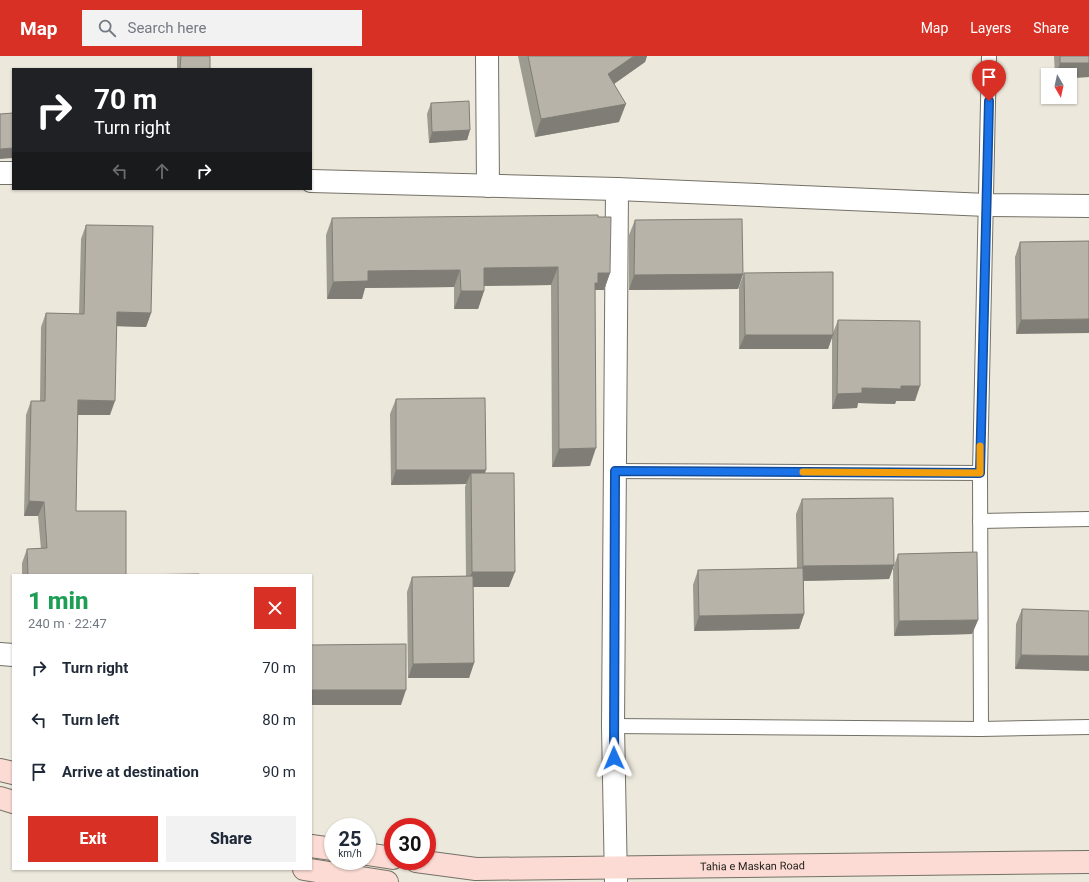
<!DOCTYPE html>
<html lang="en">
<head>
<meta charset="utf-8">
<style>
  body { margin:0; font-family:Roboto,sans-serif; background:#f2f2f3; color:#1f2937; height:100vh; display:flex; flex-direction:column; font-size:15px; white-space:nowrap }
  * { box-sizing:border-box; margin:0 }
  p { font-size:13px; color:#747a83 }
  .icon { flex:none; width:22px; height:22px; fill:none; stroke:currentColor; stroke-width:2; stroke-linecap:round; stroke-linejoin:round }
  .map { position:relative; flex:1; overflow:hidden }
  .side { position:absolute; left:12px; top:518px; width:300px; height:296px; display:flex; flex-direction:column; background:#fff; border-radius:0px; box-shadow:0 1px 3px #0004 }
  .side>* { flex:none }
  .banner { position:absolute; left:12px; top:12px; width:300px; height:122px; border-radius:0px; box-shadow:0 1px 3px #0004; background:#202124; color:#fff; overflow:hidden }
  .needle { width:26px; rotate:171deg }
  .fabs { position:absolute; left:1041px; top:12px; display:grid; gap:8px }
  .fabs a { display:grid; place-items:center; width:36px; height:36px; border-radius:0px; background:#fff; box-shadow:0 1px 3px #0004; font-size:20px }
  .speed { position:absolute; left:324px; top:762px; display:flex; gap:8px; font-size:20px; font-weight:700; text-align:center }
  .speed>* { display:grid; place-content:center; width:52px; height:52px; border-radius:50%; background:#fff; box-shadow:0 1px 3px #0004; line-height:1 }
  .speed small { font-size:10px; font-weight:400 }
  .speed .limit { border:6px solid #d22; background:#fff; color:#111 }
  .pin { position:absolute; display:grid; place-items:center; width:34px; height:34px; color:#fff; margin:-41px -17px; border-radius:50% 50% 50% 0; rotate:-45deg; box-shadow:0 0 4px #0007 }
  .pin .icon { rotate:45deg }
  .me { position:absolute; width:44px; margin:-22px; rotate:359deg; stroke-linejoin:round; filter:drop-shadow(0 0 3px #0008) }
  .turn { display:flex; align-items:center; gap:14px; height:84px; padding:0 16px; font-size:18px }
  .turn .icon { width:52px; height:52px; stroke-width:2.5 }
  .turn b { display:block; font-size:28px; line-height:34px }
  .lanes { display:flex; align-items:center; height:38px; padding:0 16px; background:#0003; justify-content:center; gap:20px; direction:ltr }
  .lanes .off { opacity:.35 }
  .round { display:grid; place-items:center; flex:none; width:42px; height:42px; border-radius:0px; background:#f2f2f3 }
  .headline { display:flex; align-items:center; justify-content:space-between; height:68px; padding:0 16px }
  h1 { font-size:24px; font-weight:800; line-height:30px; color:#1e9e55 }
  .action { display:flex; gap:8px; margin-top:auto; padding:8px 16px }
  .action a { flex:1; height:46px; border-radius:0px; background:#d93025; color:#fff; font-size:16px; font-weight:800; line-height:46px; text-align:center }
  .action a+a { background:#f2f2f3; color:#1f2937 }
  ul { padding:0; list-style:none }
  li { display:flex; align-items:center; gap:12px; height:52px; padding:0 16px }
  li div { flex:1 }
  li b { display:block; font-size:15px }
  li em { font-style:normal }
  header { display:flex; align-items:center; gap:24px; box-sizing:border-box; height:56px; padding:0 20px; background:#d93025; color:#fff }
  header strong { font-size:19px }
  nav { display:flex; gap:22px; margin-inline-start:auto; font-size:14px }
  .search { width:280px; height:36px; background:#f2f2f3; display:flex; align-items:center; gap:10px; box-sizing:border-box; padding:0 14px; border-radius:0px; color:#747a83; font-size:15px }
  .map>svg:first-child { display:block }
</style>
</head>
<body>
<header>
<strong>Map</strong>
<div class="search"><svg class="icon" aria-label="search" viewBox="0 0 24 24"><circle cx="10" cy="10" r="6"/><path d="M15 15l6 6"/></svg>Search here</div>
<nav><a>Map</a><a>Layers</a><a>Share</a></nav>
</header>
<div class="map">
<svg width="1089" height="826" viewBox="0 0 1089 826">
  <rect width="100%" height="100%" fill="#ece8dc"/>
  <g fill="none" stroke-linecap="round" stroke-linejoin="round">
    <g stroke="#747166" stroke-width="16">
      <g id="service">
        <polyline points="615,415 980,417"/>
        <polyline points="980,465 1089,463"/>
        <polyline points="613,670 981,673 1089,671"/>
        <polyline points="981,673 980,417 989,0"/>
      </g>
    </g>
    <g stroke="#747166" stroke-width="24">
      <g id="minor">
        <polyline points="487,0 488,130"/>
        <polyline points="0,117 13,117"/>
        <polyline points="311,125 617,133 987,149 1089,150"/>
        <polyline points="0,598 13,599"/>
        <polyline points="616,826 613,670 617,133"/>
      </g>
    </g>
    <g stroke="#747166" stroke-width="24">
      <g id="secondary">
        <polyline points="0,714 13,717"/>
        <polyline points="0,742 13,746"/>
        <polyline points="311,790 333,793"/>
        <polyline points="367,798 393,802"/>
        <path id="s1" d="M416,805L476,813L1089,806"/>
        <polyline points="304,813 387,826"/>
      </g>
    </g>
    <use href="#service" stroke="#fff" stroke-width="14"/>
    <use href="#minor" stroke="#fff" stroke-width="22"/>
    <use href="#secondary" stroke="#fbdbd3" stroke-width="22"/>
  </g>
  <g fill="#9d9a90">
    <rect x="177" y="0" width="33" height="13"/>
    <polygon points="518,0 647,0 645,6 614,28 619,66 535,81"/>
    <polygon points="1054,0 1089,0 1089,21 1070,22 1070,19 1055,19"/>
    <polygon points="431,47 470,74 467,84 429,87 427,58"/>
    <polygon points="598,161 610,217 604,234 595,234 595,236 590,410 552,411 551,229 484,230 484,235 478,253 454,253 454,231 365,232 362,243 327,243 326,179 332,162"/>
    <polygon points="635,164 743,218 738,233 629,234 629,179"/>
    <polygon points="86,169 151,257 146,271 116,270 110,359 78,359 76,455 126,519 22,519 22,507 27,493 41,493 38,460 24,460 26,359 31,345 40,345 41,271 46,257 79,258 81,183"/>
    <polygon points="1089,185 1016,278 1015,201 1020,186"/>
    <polygon points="744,217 833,277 838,264 915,345 896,345 895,348 858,347 857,352 832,353 832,280 828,293 739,293 739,231"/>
    <polygon points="396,343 485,417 509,531 473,531 474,607 469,622 408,622 407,536 412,521 466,520 465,431 466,428 391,429 390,358"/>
    <polygon points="802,443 894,509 889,523 804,525 804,558 799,573 694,575 693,529 698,514 797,512 796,458"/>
    <polygon points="898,498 978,564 972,578 894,580 893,513"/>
    <polygon points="1022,553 1089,555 1015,613 1016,568"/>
  </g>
  <g fill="#807d76">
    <polygon points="634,0 647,0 645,6 601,37 608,18"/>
    <polygon points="1060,7 1089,7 1089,21 1070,22 1070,19 1056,19"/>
    <polygon points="626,48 619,66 535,81 541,63"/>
    <polygon points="470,74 467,84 429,87 432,76"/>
    <polygon points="13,92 13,102 0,103 0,93"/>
    <polygon points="558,211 551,229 478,230 484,212"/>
    <polygon points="460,214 454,231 365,232 362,243 327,243 333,226 368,215"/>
    <polygon points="598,217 610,217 604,234 595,234 592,244 588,244"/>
    <polygon points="743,218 738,233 629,234 634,219"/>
    <polygon points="461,235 484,235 478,253 454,253"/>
    <polygon points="117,256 151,257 146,271 111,270"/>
    <polygon points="1089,263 1089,277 1016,278 1021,264"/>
    <polygon points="745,279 833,279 828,293 739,293"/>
    <polygon points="901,330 920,330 915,345 896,345 895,348 858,347 857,352 832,353 837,338 862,332"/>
    <polygon points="78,344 115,345 110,359 73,359"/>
    <polygon points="596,392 590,410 552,411 559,393"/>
    <polygon points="396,414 486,414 481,428 471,417 466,428 391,429"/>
    <polygon points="29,445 44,446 38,460 24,460"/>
    <polygon points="894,509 889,523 798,525 803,510"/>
    <polygon points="472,516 515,516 509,531 466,531"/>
    <polygon points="804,558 799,573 694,575 699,560"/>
    <polygon points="978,564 972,578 894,580 899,565"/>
    <polygon points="1021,599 1089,600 1089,615 1015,613"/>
    <polygon points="474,607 469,622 408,622 413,608"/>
    <polygon points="311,634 406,634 401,649 311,649"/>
  </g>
  <g fill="#b7b3a8" stroke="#807d76">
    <polygon points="181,0 210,0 210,13 180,13"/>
    <polygon points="528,0 634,0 608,18 626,48 541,63"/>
    <rect x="1060" y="0" width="29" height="7"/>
    <polygon points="469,45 470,74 432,76 431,47"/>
    <polygon points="13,57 13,92 0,93 0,58"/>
    <polygon points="598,159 598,161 611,161 610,217 598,217 598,227 595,227 596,392 559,393 558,211 484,212 484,235 461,235 460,214 368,215 368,225 333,226 332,162"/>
    <polygon points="742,163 743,218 634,219 635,164"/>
    <polygon points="86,169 153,170 151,257 117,256 115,345 78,344 76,455 126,455 126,519 28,519 27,493 47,492 44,446 29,445 31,345 45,345 46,257 84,258"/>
    <polygon points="1089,185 1089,263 1021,264 1020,186"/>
    <polygon points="833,216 833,279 745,279 744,217"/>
    <polygon points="838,264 920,265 920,330 901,330 901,333 862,332 862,337 837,338"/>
    <polygon points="485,342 486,414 396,414 396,343"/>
    <polygon points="471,417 514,417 515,516 472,516"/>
    <polygon points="893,442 894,509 803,510 802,443"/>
    <polygon points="977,496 978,564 899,565 898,498"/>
    <polygon points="803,512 804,558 699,560 698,514"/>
    <polygon points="199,518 199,519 129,519"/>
    <polygon points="473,520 474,607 413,608 412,521"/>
    <polygon points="1022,553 1089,555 1089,600 1021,599"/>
    <polygon points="406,588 406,634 311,634 311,589"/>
  </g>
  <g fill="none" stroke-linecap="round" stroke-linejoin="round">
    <g stroke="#114b97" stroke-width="10">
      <polyline id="route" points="614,702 615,415 980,417 989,45"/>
    </g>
    <use href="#route" stroke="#1a73e8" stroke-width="7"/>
    <polyline stroke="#f59e0b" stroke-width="7" points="803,416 980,417 980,390"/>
  </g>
  <g text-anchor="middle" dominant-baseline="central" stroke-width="3" stroke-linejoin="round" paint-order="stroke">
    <g font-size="11" fill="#24221e" stroke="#fff">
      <text stroke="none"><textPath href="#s1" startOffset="337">Tahia e Maskan Road</textPath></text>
    </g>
  </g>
</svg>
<div class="fabs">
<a><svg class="needle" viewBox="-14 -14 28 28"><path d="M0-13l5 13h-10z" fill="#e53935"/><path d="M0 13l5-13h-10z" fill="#747a83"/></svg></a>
</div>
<div class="speed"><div>25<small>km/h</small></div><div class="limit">30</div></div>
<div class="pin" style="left:989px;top:45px;background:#d93025"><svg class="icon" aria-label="arrive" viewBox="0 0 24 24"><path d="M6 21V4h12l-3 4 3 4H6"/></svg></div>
<svg class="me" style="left:614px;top:702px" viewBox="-20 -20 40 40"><path d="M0-17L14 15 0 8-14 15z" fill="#1a73e8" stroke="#fff" stroke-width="4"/></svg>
<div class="banner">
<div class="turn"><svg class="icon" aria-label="right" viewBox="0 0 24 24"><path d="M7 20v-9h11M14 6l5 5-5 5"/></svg><div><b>70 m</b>Turn right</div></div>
<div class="lanes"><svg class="icon off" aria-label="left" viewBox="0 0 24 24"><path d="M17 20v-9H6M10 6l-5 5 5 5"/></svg><svg class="icon off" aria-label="ahead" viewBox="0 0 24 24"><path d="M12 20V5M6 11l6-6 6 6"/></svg><svg class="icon" aria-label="right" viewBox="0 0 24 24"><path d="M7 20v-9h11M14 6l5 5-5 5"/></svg></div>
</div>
<section class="side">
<div class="headline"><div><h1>1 min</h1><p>240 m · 22:47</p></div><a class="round" style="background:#d93025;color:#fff"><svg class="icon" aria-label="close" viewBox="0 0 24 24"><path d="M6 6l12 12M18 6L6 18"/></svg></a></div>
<ul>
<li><svg class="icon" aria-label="right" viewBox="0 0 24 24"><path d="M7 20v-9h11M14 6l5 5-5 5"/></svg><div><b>Turn right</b></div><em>70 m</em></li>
<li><svg class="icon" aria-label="left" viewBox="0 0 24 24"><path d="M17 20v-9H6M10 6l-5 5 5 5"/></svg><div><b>Turn left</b></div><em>80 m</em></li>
<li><svg class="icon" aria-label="arrive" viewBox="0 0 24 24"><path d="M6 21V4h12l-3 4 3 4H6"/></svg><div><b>Arrive at destination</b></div><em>90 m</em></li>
</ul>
<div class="action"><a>Exit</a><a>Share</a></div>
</section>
</div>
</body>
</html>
